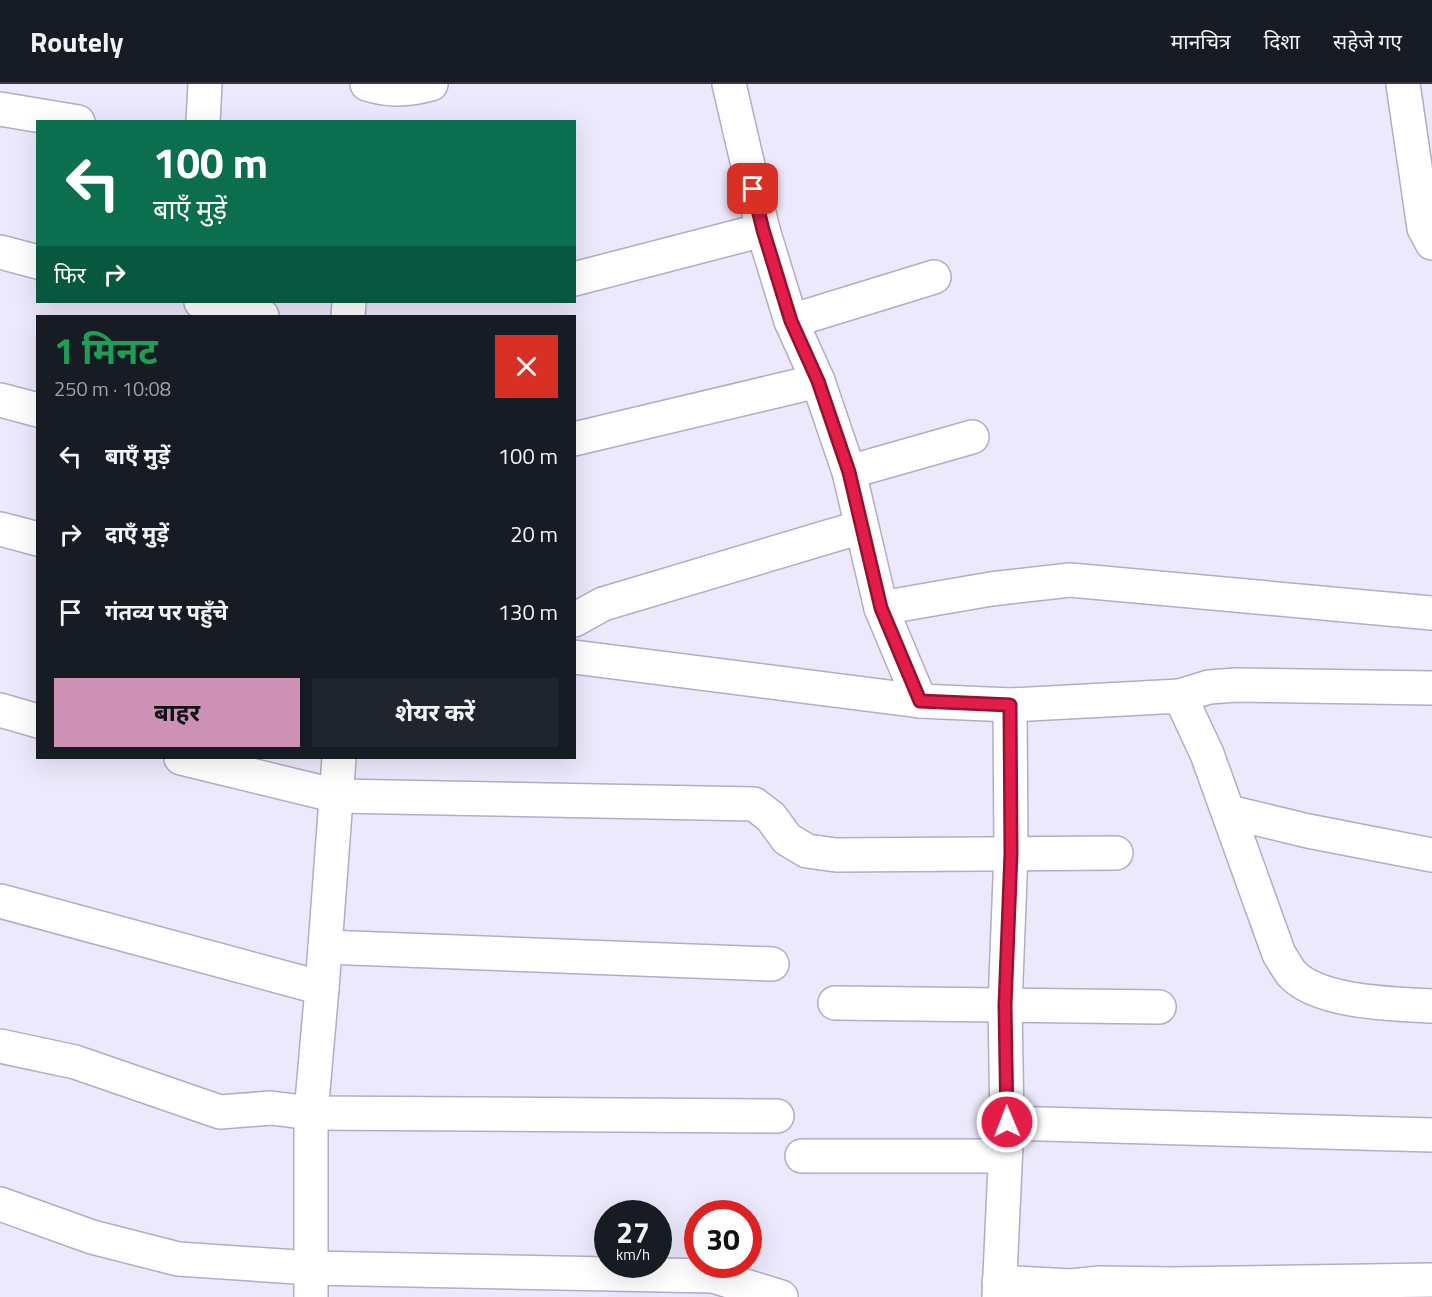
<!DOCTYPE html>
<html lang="hi">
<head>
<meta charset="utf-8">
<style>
  body { margin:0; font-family:"Titillium Web","Noto Sans Devanagari",sans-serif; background:#20242c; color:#f1f3f6; height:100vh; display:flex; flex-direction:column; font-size:22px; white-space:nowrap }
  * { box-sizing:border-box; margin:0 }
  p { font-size:20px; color:#9ea1a6 }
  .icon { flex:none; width:33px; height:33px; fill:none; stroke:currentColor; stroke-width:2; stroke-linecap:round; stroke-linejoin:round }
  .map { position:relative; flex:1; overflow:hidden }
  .side { position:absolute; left:36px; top:231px; width:540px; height:444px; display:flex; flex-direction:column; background:#171b24; border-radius:0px; box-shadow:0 6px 24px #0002 }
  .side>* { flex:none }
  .guide { position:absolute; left:36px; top:36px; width:540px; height:183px; border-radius:0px; box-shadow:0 6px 24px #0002; background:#0b6e4f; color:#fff; overflow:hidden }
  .speed { position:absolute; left:594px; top:1116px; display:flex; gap:12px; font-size:30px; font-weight:700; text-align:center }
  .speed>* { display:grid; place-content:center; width:78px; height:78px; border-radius:50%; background:#171b24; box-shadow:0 6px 24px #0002; line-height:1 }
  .speed small { font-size:15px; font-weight:400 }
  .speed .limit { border:9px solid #d22; background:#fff; color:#111 }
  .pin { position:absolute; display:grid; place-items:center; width:51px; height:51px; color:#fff; margin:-26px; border-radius:12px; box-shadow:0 3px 9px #0006 }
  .me { position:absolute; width:66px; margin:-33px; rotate:359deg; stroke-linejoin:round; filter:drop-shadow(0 0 4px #0008) }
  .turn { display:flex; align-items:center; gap:21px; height:126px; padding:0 18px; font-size:27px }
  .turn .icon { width:78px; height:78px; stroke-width:2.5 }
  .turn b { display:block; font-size:42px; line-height:51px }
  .then { display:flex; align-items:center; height:57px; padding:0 18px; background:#0003; gap:12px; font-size:22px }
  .round { display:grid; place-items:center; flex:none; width:63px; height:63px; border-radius:0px; background:#20242c }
  .overview { display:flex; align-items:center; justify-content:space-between; height:102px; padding:0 18px }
  h1 { font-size:36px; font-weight:700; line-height:45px; color:#1e9e55 }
  .button { display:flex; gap:12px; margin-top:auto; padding:12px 18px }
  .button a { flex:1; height:69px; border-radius:0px; background:#cd91b5; color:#111; font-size:24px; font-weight:700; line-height:69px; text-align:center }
  .button a+a { background:#20242c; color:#f1f3f6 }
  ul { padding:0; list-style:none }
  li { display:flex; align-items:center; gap:18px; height:78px; padding:0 18px }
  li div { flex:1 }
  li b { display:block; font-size:22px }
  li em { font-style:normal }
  header { display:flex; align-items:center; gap:36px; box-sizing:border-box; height:84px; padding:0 30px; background:#171b24; border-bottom:2px solid #363941 }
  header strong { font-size:28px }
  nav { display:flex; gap:33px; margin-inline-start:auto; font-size:21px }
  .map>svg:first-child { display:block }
</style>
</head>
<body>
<header>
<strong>Routely</strong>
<nav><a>मानचित्र</a><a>दिशा</a><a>सहेजे गए</a></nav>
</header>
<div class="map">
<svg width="1432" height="1213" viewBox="0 0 1432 1213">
  <rect width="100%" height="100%" fill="#ede9fc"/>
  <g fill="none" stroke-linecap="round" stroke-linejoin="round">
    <g stroke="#b2abca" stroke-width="36">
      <g id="minor">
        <path d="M367,0C388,7 410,6 431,0"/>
        <path d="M729,0L763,146L791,237L818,297L849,388L881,524L920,617L1010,621L1180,612L1207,670L1279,870C1283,876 1287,884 1292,890C1319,919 1394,920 1432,922"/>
        <polyline points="1403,0 1424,144 1432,159"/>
        <polyline points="0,25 78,38"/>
        <polyline points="203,38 205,0"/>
        <polyline points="0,168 38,178"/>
        <polyline points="574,195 763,146"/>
        <polyline points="201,218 262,232"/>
        <polyline points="348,232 349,218"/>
        <polyline points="791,237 934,193"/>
        <polyline points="0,316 38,326"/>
        <polyline points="574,355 818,297"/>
        <polyline points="849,388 972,353"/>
        <polyline points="0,445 38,455"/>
        <polyline points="881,524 991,505 1070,496 1432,529"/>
        <polyline points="574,536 603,520 861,443"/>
        <polyline points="574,573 920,617"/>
        <polyline points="1180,612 1209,603 1236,601 1432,604"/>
        <polyline points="0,626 38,637"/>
        <polyline points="181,674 337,712 754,720 771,733 787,755 807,767 836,771 1116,769"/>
        <polyline points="1229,728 1308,747 1432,771"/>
        <polyline points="0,817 322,904 339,674"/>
        <polyline points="325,863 772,880"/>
        <polyline points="835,919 1159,923"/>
        <polyline points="0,962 75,978 220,1028 271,1024 311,1029 777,1032"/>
        <polyline points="1007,1039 1432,1051"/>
        <polyline points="802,1072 1005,1072"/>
        <polyline points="0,1120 92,1153 178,1175 311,1184 713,1192 781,1213"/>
        <polyline points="999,1198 1071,1202 1100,1199 1172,1200 1432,1196"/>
        <polyline points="311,1213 311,1029 322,904"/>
        <polyline points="999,1213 1007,1039 1005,921 1011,769 1010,621"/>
      </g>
    </g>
    <use href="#minor" stroke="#fff" stroke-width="33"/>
  </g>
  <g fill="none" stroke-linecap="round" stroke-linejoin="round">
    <g stroke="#92132f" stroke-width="15">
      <polyline id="route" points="753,105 763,146 791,237 818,297 849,388 881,524 920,617 1010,621 1011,769 1005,921 1007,1038"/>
    </g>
    <use href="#route" stroke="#e11d48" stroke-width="10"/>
  </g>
</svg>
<div class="speed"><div>27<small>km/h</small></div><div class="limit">30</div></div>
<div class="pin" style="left:753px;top:105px;background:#d93025"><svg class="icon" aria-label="arrive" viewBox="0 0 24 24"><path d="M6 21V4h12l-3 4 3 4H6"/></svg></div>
<svg class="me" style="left:1007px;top:1038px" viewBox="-20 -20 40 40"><circle r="17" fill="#e11d48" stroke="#fff" stroke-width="3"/><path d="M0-11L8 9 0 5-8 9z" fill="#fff"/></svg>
<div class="guide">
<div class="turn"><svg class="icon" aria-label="left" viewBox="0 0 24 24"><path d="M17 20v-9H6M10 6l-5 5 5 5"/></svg><div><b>100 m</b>बाएँ मुड़ें</div></div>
<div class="then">फिर<svg class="icon" aria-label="right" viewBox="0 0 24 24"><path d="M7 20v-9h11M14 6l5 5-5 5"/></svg></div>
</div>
<section class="side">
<div class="overview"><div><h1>1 मिनट</h1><p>250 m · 10:08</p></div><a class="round" style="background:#d93025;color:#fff"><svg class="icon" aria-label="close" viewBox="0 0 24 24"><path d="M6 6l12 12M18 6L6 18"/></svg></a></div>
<ul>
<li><svg class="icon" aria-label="left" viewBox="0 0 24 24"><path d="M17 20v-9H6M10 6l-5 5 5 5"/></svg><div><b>बाएँ मुड़ें</b></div><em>100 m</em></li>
<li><svg class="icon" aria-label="right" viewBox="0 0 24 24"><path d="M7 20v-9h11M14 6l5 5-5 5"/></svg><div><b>दाएँ मुड़ें</b></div><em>20 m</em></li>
<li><svg class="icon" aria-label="arrive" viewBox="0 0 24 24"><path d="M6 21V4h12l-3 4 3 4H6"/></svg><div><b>गंतव्य पर पहुँचे</b></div><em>130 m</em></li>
</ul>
<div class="button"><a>बाहर</a><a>शेयर करें</a></div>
</section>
</div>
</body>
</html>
